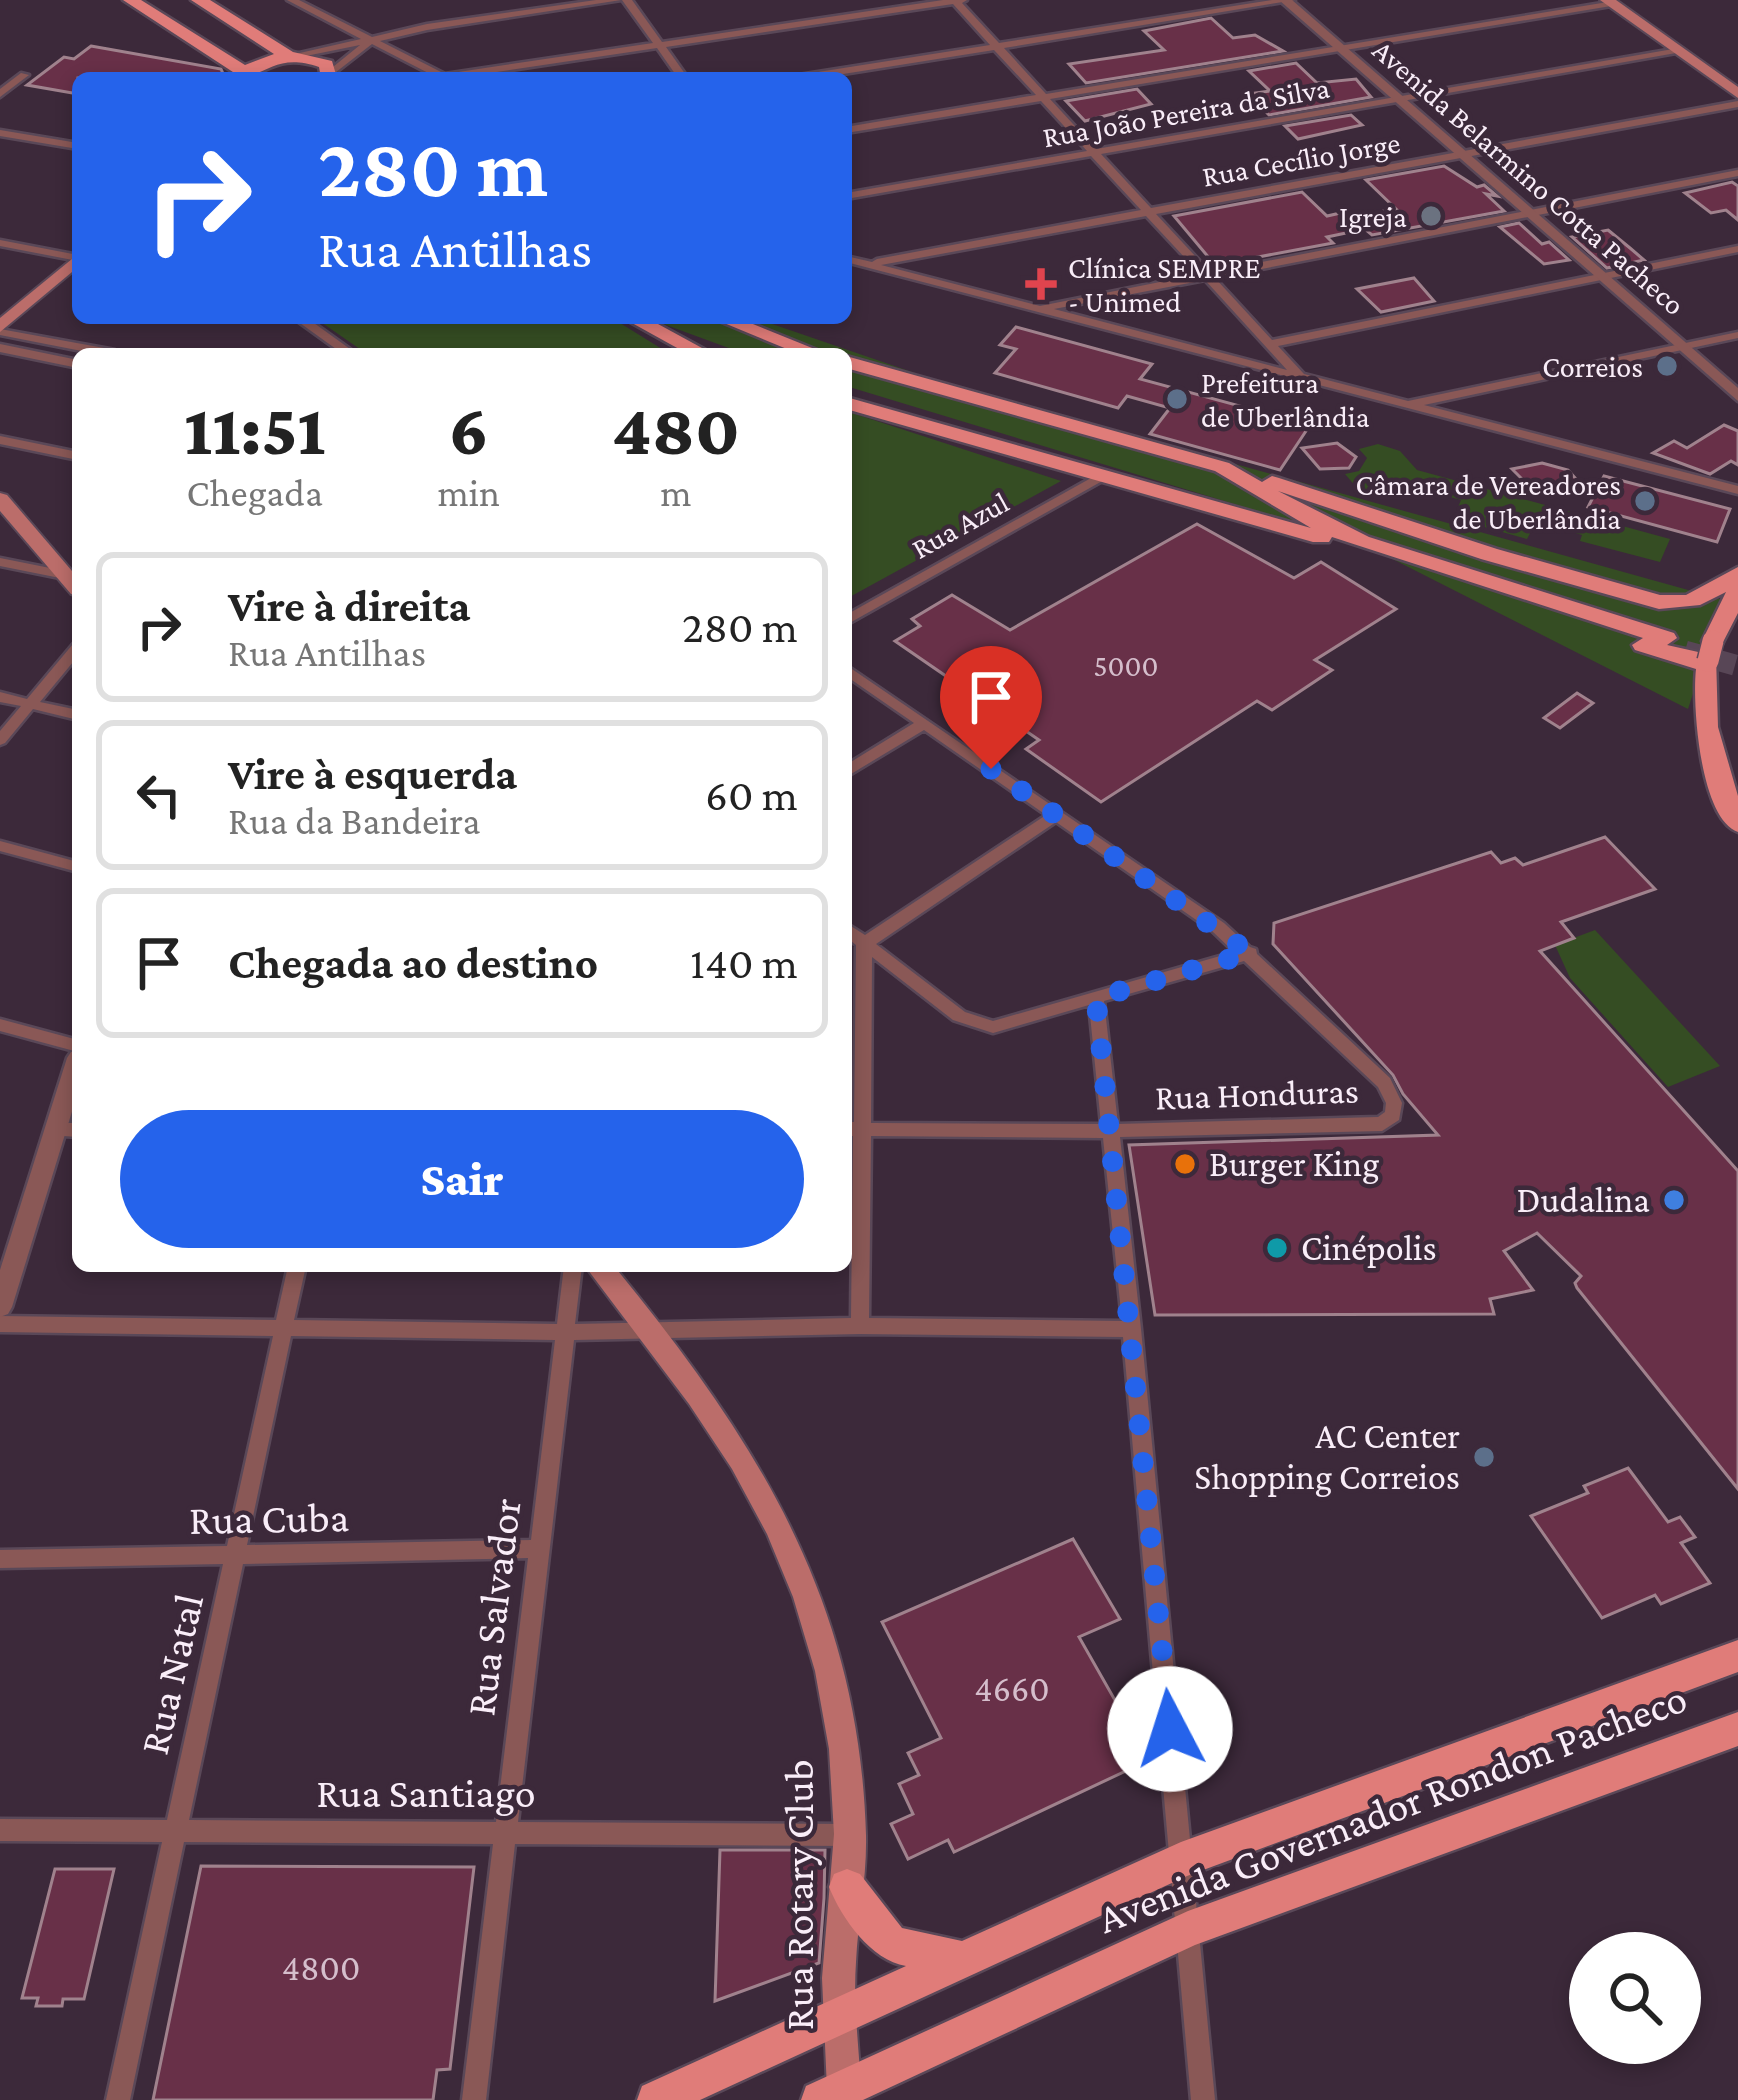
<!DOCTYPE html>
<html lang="pt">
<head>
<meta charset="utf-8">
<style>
  body { margin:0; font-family:"Crimson Pro",serif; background:#f2f2f2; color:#222; height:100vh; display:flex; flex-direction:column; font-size:45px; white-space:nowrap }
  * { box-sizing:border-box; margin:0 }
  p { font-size:39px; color:#767676 }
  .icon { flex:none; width:66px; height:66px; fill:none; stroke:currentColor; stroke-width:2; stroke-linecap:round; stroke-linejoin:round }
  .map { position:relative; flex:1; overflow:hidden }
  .details { position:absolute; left:72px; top:348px; width:780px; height:924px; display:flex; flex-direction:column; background:#fff; border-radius:18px; box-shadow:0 6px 18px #0003 }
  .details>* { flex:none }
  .hud { position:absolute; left:72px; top:72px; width:780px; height:252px; border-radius:18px; box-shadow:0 6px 18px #0003; background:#2563eb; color:#fff; overflow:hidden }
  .tools { position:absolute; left:1569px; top:1932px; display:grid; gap:24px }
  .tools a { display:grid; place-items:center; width:132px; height:132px; border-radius:50%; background:#fff; box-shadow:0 6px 18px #0003; font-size:60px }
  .pin { position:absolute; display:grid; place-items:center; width:102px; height:102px; color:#fff; margin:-123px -51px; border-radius:50% 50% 50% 0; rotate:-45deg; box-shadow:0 0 12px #0007 }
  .pin .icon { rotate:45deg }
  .me { position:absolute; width:132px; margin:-66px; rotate:355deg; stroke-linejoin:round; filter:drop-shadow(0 0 9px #0008) }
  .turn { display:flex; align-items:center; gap:42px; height:252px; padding:0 48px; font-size:54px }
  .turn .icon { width:156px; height:156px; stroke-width:2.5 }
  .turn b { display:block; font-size:84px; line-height:102px }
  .eta { display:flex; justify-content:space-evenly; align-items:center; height:204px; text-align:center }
  .eta b { font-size:72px; font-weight:800; line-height:84px }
  .action { display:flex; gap:24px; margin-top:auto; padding:24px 48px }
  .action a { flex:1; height:138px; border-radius:72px; background:#2563eb; color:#fff; font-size:48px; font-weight:800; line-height:138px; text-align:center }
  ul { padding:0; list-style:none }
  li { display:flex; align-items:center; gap:36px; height:150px; margin:0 24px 18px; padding:0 24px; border:6px solid #e0e0e0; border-radius:18px }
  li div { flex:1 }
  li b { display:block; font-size:45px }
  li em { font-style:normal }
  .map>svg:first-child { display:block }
</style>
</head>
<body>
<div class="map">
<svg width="1738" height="2100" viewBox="0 0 1738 2100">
  <rect width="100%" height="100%" fill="#3c293a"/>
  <g fill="#354d23">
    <polygon points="315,318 612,318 670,354 367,354"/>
    <polygon points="647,318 755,318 941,382 1724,600 1688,709 1359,542 846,386 846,354 745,354"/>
    <polygon points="846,411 1061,481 846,599"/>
    <polygon points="1378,444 1400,451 1417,470 1670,539 1660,562 1580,541 1582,535 1536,522 1527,539 1474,524 1458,507 1461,500 1406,485 1362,494 1345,474 1359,471 1367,458 1359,449"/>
    <polygon points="1595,930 1720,1066 1668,1087 1570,978 1555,945"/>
  </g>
  <g fill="#683048" stroke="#a0828d" stroke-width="3">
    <polygon points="1211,18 1233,38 1255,35 1283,51 1086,83 1069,64 1164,50 1144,31"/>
    <polygon points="91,46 221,69 225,78 78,78 78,94 27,85 64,57 74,59"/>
    <polygon points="1296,63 1317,83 1356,79 1371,97 1269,115 1248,94 1270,91 1249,71"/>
    <polygon points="1137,89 1151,104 1085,121 1066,101"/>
    <polygon points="1351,115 1362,125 1298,139 1285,126"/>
    <polygon points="1444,166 1477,187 1484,185 1497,196 1486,194 1504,211 1372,235 1365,229 1327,237 1333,243 1215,265 1174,216 1302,192 1327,216 1345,212 1350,217 1396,209 1366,180"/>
    <polygon points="1732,182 1738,186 1738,220 1726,210 1711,213 1685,193"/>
    <polygon points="1519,223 1542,244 1549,242 1569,260 1544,264 1500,227"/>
    <polygon points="1608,230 1630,248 1644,260 1607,268 1572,237"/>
    <polygon points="1414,278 1434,301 1381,312 1357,289"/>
    <polygon points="1016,327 1152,364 1140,379 1310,425 1280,470 1150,434 1170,408 1127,396 1118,408 995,373 1016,349 1000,345"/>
    <polygon points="1724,425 1738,431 1738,465 1731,461 1710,474 1653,453 1674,441 1687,448"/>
    <polygon points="1337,443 1356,457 1349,468 1320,469 1302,448"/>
    <polygon points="1542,463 1568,470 1585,489 1552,495 1532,489 1512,469"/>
    <polygon points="1604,476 1730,509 1717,542 1588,507"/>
    <polygon points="1197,524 1294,578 1321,562 1396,609 1315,660 1332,670 1272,710 1257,701 1101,802 1026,749 1039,740 895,641 920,626 912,619 952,595 1010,630"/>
    <polygon points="1577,693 1593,703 1560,728 1544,718"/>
    <polygon points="1605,837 1655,889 1561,922 1574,938 1540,951 1738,1171 1738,1489 1577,1288 1575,1283 1581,1276 1537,1233 1504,1251 1533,1290 1490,1299 1494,1314 1155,1315 1129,1145 1438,1135 1403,1094 1393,1075 1273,944 1274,923 1491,852 1501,863 1515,858 1523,865"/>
    <polygon points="1628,1468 1668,1522 1680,1517 1695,1537 1681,1543 1710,1583 1661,1604 1655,1595 1602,1618 1531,1516 1588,1493 1584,1486"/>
    <polygon points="1073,1539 1120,1619 1079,1637 1149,1760 954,1852 948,1840 908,1859 891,1824 913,1814 899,1784 919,1775 908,1753 941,1738 882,1622"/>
    <polygon points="720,1850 825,1850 824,1898 819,1963 715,2001"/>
    <polygon points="201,1866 474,1867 450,2069 437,2070 433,2100 153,2100"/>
    <polygon points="55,1869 114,1869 84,1999 63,1999 62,2006 36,2006 38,1998 22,1998"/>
  </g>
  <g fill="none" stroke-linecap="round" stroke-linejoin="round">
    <polyline stroke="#584656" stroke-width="21" stroke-dasharray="21 10" stroke-linecap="butt" points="1685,651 1738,666"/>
    <g stroke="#5a4858" stroke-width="5">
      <g id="minor">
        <path d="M287,0H299L372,37L427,24L596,0H621L427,30L380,41L445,74L653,43L622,0H632L662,42L943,0H967L962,3L999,43L1272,0H1295L1004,48L1046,94L1614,1V5L1611,6L1050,99L1096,149L1679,48V52L1676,53L1101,154L1151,208L1738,101V107L1156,214L1210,272L1738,170V176L1215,278L1272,340L1738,246V252L1278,346L1304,374L1408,401L1738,332V338L1424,405L1738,486V494L846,262V256L872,262L877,259L1141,210L1091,156L846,199V193L1087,151L1041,101L846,133V127L1036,95L994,50L818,78H794L799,75L990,45L953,4L666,47L688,78H678L657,48L457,78H438L372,44L331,76L328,75V71L360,45L291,59V55L361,39ZM1146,216L1200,274L1040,306L881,265ZM1205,280L1287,370L1054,309Z"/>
        <polygon points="21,73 29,75 0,97 0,89"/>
        <polygon points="0,130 78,143 78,149 0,136"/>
        <polygon points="0,240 78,255 78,261 0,246"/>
        <polygon points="293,318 307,318 357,354 343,354"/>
        <polygon points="0,329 115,350 121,354 97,354 0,335"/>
        <polygon points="0,344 78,360 78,368 0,352"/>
        <polygon points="0,436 78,452 78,460 0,444"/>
        <polygon points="1100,473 1106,477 1104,480 846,625 846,615"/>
        <polygon points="0,558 65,571 72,575 65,579 0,566"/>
        <polygon points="78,643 78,656 40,702 78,710 78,720 33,709 5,743 0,745 0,731 21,706 0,702 0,692 27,699 73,644"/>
        <path d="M846,665L1224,923L1250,947L1256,949L1257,954L1390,1078L1402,1103L1399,1120L1382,1131L1120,1137L1141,1329L1215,2100H1191L1123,1337L860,1334L574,1340L518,1822L850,1824L858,1827L861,1835L858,1843L850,1846L515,1844L486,2100H462L493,1844L184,1842L130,2100H106L162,1842L0,1841V1819L167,1820L223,1564L0,1568V1550L227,1546L273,1336L0,1332V1316L276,1320L288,1266H306L294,1320L557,1324L564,1266H582L575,1324L851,1318L853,1136H846V1122H854L856,945L846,937V923L865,935L1046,815L924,730L846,777V765L914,723L846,676ZM1056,822L1212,931L1234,952L993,1021L965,1012L876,944ZM872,957L953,1020L993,1033L1089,1005L1101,1124L871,1123ZM1244,961L1378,1087L1386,1103L1385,1112L1378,1117L1118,1124L1104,1001ZM871,1136L1103,1138L1122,1321L869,1318ZM291,1336L555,1340L531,1540L247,1545ZM528,1558L496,1822L189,1820L243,1564Z"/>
        <polygon points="0,841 78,862 78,872 0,851"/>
        <polygon points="0,1019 78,1040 78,1052 0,1031"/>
        <polygon points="55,1123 78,1123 78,1137 49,1135 46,1130 49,1125"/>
      </g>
    </g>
    <g stroke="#5a4858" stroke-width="5">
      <g id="tertiary">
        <polygon points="1279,0 1292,0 1738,388 1738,401"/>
        <polygon points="78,1050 78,1092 12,1307 8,1314 0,1317 0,1270 67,1058 71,1052"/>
      </g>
    </g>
    <g stroke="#5a4858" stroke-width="4">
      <g id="secondary">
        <polygon points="1600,0 1616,0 1738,87 1738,98"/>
        <polygon points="78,254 78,267 0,332 0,318"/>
        <polygon points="0,493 7,495 78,578 78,596 71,594 0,511"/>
        <path d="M585,1266H614C758,1442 859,1601 866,1835C867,1878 858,1920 856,1962C853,2004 859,2047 861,2089L857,2100H831L827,2089L822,1978L834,1834L829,1749L815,1671L793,1597L767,1534L732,1469L689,1404Z"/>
      </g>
    </g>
    <g stroke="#5a4858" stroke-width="5">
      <g id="primary">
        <path d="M123,0H141L245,65L274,54L191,0H210L293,52L332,61L337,78H321L319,67C274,52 267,78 233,78L236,74Z"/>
        <polygon points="623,318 647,318 713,354 688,354"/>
        <polygon points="712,318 738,318 827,354 799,354"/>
        <path d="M846,356L1229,463L1262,482L1272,476L1279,478L1497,549L1660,595H1686L1738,567V613L1721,646L1713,648L1702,641L1726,592L1700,605L1659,609L1481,559L1278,491L1369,537L1674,633L1677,638L1667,645L1716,656L1718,727L1738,796V832C1700,819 1692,704 1696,669L1635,650L1632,645L1643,638L1332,537L1329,542H1313L846,409V397L1311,528L1215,471L846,368Z"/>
        <path d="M1738,1640V1672L1187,1876L700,2100H637L642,2086L906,1966C871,1960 842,1919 829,1887L834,1874L847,1869L860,1874L902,1928L962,1941L1181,1842Z"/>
        <polygon points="1738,1712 1738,1746 1195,1945 863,2100 801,2100 806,2086 1188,1911"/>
      </g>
    </g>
    <use href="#minor" fill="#8a5856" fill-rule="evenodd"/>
    <use href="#tertiary" fill="#8a5856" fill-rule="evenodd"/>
    <use href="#secondary" fill="#bb6d6a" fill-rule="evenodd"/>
    <use href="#primary" fill="#e07c79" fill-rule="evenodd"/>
    <g stroke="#5a4858" stroke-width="24" stroke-linecap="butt">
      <polyline id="primary-bridge" points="1708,661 1713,641"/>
    </g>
    <use href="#primary-bridge" stroke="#e07c79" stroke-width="21"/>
  </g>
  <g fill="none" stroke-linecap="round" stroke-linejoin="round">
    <polyline stroke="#2563eb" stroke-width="21" stroke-dasharray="0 37.8" points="991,769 1250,953 1096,998 1170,1729"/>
  </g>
  <circle fill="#6b7280" stroke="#3c293a" stroke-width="4.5" cx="1431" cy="216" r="12"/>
  <path fill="#e0444e" stroke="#3c293a" stroke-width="4.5" d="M1035 266h12v12h12v12h-12v12h-12v-12h-12v-12h12z"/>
  <g fill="#5c6f8a" stroke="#3c293a" stroke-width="4.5">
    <circle cx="1667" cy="366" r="12"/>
    <circle cx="1177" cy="399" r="12"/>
    <circle cx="1645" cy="501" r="12"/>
    <circle cx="1484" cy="1457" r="12"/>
  </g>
  <circle fill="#e8710a" stroke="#3c293a" stroke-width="4.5" cx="1185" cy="1164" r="12"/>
  <circle fill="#3f7fe0" stroke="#3c293a" stroke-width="4.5" cx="1674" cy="1200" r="12"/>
  <circle fill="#0f9aa8" stroke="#3c293a" stroke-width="4.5" cx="1277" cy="1248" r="12"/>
  <g text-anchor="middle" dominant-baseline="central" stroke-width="9" stroke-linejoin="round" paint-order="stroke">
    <g font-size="30" fill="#f9edf8" stroke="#3c293a">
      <text transform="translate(1186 112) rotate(-10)">Rua João Pereira da Silva</text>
      <text transform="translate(1301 159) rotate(-10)">Rua Cecílio Jorge</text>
      <text transform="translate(1529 177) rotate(41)">Avenida Belarmino Cotta Pacheco</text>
      <text transform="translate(960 525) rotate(-29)">Rua Azul</text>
    </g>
    <g font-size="30" fill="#f9edf8" stroke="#3c293a" text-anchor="end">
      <text x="1407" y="216">Igreja</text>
      <text x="1068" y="267" text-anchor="start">Clínica SEMPRE<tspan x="1068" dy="34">- Unimed</tspan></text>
      <text x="1643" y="366">Correios</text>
      <text x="1201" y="382" text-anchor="start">Prefeitura<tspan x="1201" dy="34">de Uberlândia</tspan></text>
      <text x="1621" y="484">Câmara de Vereadores<tspan x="1621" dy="34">de Uberlândia</tspan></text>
    </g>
    <g font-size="30" fill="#d5becc">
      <text x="1126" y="665">5000</text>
    </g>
    <g font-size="36" fill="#f9edf8" stroke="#3c293a">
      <text transform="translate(1257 1094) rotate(-2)">Rua Honduras</text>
    </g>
    <g font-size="36" fill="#f9edf8" stroke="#3c293a" text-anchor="start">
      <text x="1209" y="1164">Burger King</text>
      <text x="1650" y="1200" text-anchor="end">Dudalina</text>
      <text x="1301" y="1248">Cinépolis</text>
      <text x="1460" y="1436" text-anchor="end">AC Center<tspan x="1460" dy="41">Shopping Correios</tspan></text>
    </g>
    <g font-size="36" fill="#d5becc">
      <text x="1012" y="1689">4660</text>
      <text x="321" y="1968">4800</text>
    </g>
    <g font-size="42" fill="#f9edf8" stroke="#3c293a">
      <text transform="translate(269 1518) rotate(-1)">Rua Cuba</text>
      <text transform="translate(493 1607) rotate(-83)">Rua Salvador</text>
      <text transform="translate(171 1674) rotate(-77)">Rua Natal</text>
      <text x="426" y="1792">Rua Santiago</text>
      <text transform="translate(1392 1808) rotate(-21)">Avenida Governador Rondon Pacheco</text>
      <text transform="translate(798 1895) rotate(-90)">Rua Rotary Club</text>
    </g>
  </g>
</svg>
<div class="tools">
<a><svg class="icon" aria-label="search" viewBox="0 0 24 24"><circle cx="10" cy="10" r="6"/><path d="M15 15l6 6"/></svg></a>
</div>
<div class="pin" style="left:991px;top:769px;background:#d93025"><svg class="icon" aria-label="arrive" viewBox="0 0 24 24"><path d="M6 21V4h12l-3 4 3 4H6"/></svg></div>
<svg class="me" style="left:1170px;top:1729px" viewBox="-20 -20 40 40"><circle r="19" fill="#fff"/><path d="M0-13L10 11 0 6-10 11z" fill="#2563eb"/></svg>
<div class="hud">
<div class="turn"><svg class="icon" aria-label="right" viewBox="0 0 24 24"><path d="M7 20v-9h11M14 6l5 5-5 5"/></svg><div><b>280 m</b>Rua Antilhas</div></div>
</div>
<section class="details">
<div class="eta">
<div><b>11:51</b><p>Chegada</p></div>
<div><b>6</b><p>min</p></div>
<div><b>480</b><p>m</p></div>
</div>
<ul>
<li><svg class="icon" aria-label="right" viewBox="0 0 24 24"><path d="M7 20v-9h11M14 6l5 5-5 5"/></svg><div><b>Vire à direita</b><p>Rua Antilhas</p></div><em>280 m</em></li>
<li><svg class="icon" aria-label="left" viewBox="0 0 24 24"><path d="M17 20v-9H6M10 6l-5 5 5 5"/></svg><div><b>Vire à esquerda</b><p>Rua da Bandeira</p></div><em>60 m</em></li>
<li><svg class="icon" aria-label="arrive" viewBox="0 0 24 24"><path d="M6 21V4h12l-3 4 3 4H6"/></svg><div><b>Chegada ao destino</b></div><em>140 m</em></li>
</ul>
<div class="action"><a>Sair</a></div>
</section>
</div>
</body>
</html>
